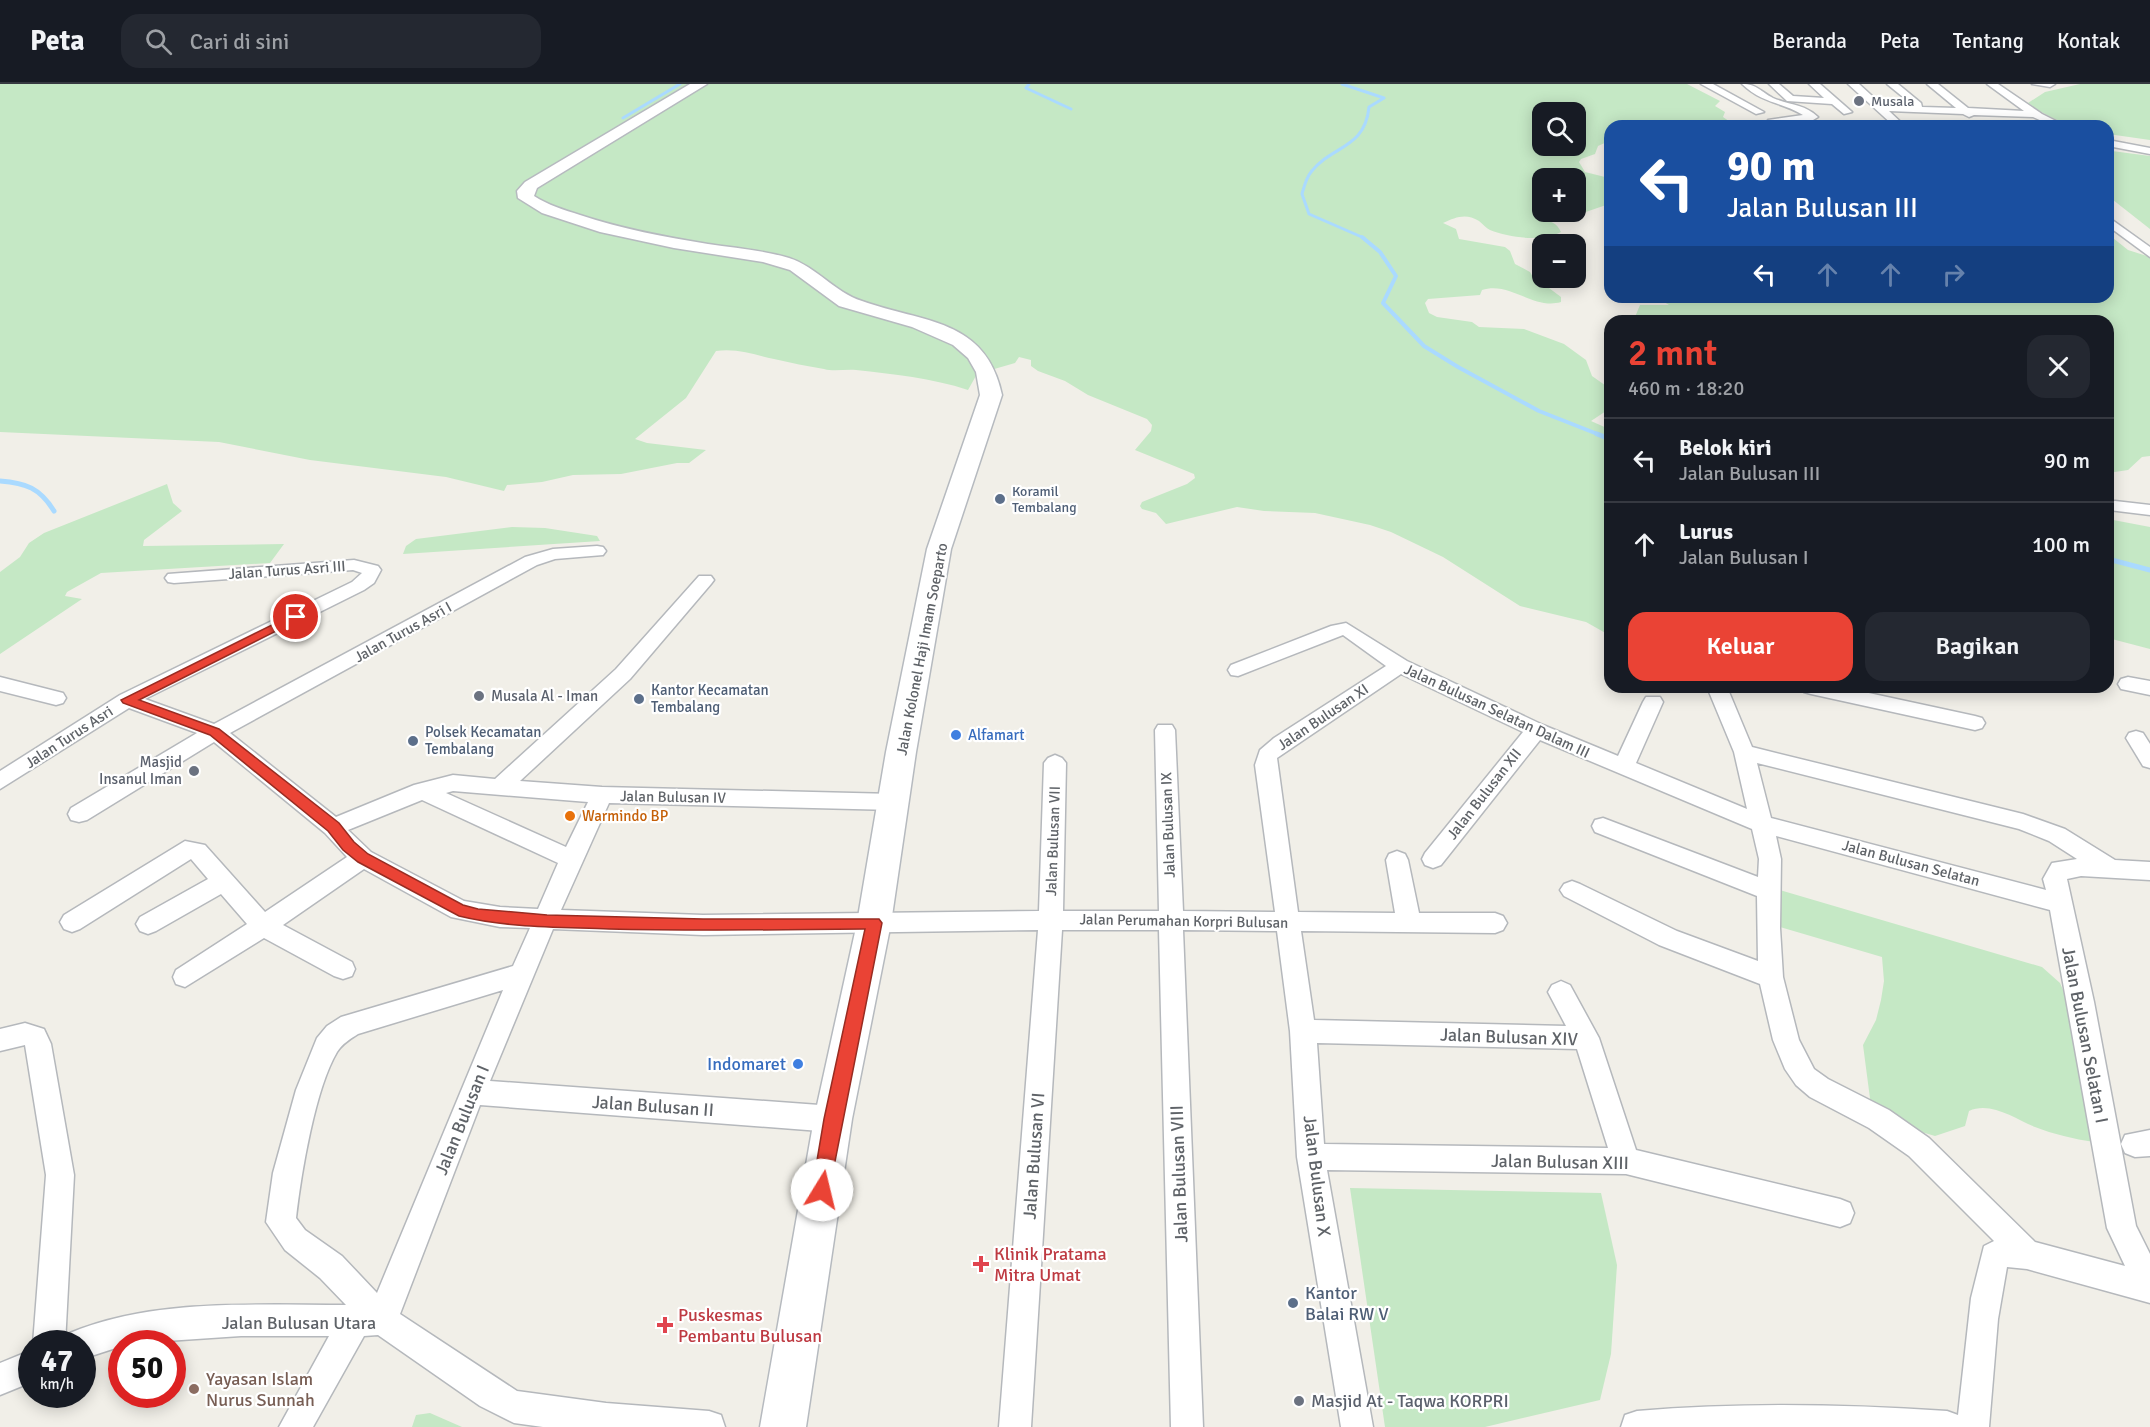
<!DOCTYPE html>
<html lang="id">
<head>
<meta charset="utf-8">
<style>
  body { margin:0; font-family:Signika,sans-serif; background:#242831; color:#f1f3f6; height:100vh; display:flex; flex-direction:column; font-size:22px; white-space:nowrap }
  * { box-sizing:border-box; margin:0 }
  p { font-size:20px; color:#9ea1a6 }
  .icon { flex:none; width:33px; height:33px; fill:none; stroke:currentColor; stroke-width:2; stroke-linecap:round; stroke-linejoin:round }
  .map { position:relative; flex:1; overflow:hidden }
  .side { position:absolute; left:1604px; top:231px; width:510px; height:378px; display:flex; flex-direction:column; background:#171b24; border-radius:18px; box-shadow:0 3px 15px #0003 }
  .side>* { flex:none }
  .hud { position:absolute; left:1604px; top:36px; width:510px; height:183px; border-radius:18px; box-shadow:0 3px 15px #0003; background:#1a4fa0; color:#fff; overflow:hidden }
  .tools { position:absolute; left:1532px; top:18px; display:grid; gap:12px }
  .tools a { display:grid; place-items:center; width:54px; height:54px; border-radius:12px; background:#171b24; box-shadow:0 3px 15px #0003; font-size:30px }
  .speed { position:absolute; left:18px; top:1246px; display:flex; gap:12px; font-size:30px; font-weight:700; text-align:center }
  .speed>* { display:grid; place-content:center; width:78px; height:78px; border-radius:50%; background:#171b24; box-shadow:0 3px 15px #0003; line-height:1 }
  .speed small { font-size:15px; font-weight:400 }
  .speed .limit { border:9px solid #d22; background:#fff; color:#111 }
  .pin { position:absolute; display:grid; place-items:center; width:51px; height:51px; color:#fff; margin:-26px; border:3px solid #fff; border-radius:50%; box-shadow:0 2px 6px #0007 }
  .me { position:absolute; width:66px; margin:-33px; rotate:9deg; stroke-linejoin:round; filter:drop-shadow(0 0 4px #0008) }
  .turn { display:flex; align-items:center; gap:21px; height:126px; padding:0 24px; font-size:27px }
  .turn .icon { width:78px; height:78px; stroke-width:2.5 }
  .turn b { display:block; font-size:42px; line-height:51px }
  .lanes { display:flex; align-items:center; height:57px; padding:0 24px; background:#0003; justify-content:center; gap:30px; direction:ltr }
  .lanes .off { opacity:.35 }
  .round { display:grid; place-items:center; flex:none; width:63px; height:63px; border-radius:18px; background:#242831 }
  .head { display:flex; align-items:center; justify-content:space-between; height:102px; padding:0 24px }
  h1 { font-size:36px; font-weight:600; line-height:45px; color:#ea4335 }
  .action { display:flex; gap:12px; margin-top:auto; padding:12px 24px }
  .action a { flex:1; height:69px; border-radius:18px; background:#ea4335; color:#fff; font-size:24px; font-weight:600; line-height:69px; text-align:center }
  .action a+a { background:#242831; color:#f1f3f6 }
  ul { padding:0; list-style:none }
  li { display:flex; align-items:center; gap:18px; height:84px; padding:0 24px; border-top:2px solid #363941 }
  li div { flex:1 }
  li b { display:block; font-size:22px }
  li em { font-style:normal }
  header { display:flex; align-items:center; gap:36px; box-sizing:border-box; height:84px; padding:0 30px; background:#171b24; border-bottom:2px solid #363941 }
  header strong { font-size:28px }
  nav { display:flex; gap:33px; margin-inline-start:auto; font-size:21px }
  .search { width:420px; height:54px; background:#242831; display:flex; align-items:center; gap:15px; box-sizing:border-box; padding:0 21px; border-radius:18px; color:#9ea1a6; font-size:22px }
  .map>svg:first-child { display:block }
</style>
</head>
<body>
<header>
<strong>Peta</strong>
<div class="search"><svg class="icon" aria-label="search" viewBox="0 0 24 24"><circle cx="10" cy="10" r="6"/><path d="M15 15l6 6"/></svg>Cari di sini</div>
<nav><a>Beranda</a><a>Peta</a><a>Tentang</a><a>Kontak</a></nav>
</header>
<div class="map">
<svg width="2150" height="1343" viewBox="0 0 2150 1343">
  <rect width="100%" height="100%" fill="#f1efe8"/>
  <g fill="#c5e8c5" fill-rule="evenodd">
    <path d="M0,0H1687L1720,17L1715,22L1725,28L1723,33L1736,42H1610L1609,57L1598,62L1595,70L1581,75L1579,78L1585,88L1609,94V120L1577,131H1540L1541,136C1550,136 1557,139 1561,148C1542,158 1510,154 1490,146C1486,144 1483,140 1479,137C1466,129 1456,133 1443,139L1456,145L1459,155L1505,163L1510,167L1515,180L1530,188L1538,202L1549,204L1561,213V218C1533,226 1510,197 1482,206L1480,211L1428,215L1425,219L1429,229L1437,233L1472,238L1479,243L1524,245L1564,260L1586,276L1592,292L1609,304V325L1591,337L1609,345V551L1586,538L1520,522L1443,473L1391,448L1370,441L1315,429L1264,427L1237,423L1166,440L1156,429L1142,425L1140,422L1142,418L1187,400L1195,394L1194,390L1135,366L1151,347L1152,341L1147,335L1088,311L1065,297L1038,287L1031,282V276L1019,273L1015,279L977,290L968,306C932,294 893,290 856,286C845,285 834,288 824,285C807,282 791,279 774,275C755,271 737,264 716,267L686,314L635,355L647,359L706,366L689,379H677L621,390L573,391L542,398L507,401L504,407L446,393L310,376L219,358L0,348ZM1542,28H1575V62H1542ZM1542,94H1575V128H1542Z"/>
    <path d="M2080,0H2150V56L2108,50V42C2069,42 2060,41 2028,19L2045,8Z"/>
    <polygon points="2108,63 2112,67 2150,72 2150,145 2108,112"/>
    <polygon points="2108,150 2128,166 2150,173 2150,372 2142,373 2128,386 2108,389 2108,237 1731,237 1716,232 1692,231 1675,237 1637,237 1635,233 1640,221 1669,221 1656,213 2108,213"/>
    <polygon points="167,400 173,419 182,427 144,456 143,462 284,460 270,479 101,489 67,508 65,512 82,515 0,570 0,488 20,473 29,459 44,449"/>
    <polygon points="2108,435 2150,443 2150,565 2108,554"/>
    <polygon points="512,443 545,444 597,452 600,457 403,470 406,462 416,455"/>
    <path d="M1776,805L2042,883L2060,899L2070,922L2094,1058C2074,1055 2053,1050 2035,1043C2015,1035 1991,1017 1969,1027L1965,1042L1935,1052L1901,1042L1871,1022L1863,961L1876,936L1881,916L1884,897L1882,873L1780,843Z"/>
    <polygon points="1350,1104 1601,1109 1617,1181 1611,1270 1600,1316 1485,1343 1385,1343"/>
    <polygon points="430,1329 462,1343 412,1343 416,1331"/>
  </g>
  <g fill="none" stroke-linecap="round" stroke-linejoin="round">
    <g stroke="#aadaff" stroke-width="3">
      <polyline points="1029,0 1026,4 1071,25"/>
      <path d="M1342,0L1384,14L1369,23C1365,65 1332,61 1311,88C1306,94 1304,103 1302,110L1309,130L1364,154"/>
      <polyline points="623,34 680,0"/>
    </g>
    <polyline stroke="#aadaff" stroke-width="4" points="1362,153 1380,168 1396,192 1383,219 1424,262 1458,283 1539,327 1600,351"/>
    <g stroke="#aadaff" stroke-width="5">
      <polyline points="1597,350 1610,355"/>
      <path d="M0,397C26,399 40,404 54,427"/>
      <polyline points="2108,475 2150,486"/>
    </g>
    <g stroke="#b5b8bc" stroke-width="3">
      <g id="minor">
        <polygon points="1701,0 1713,0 1764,28 1756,30"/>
        <path d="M1742,0C1757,0 1761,8 1773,14C1789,21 1805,20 1818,33L1813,36L1768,40V36L1803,31C1782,18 1763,20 1742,0Z"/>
        <polygon points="1769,0 1779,0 1793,12 1824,14 1809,0 1820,0 1852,28 1844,30 1832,20 1787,17"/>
        <polygon points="1848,0 1859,0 1882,21 1914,22 1887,0 1898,0 1921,19 1922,23 1956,24 1927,0 1938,0 1968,24 2024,27 1987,0 1998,0 2042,30 2066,42 2053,42 2033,33 1974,31 1969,33 1963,30 1889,27 1905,42 1894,42"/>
        <polygon points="2032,0 2055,0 2050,3"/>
        <polygon points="2108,56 2150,64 2150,70 2108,62"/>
        <polygon points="2108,133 2150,163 2150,173 2108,142"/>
        <polygon points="2115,417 2150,421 2150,431 2109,426 2109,418"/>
        <path d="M597,462L603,463L606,467L603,471L555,475L537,481L230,649L336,733L414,701L453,691L495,695L616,585L699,492H711L714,496L711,500L630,595L520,697L602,703L894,710L902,712L905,718L902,724L894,726L609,719L561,826L703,831L1039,827L1044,679L1048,674L1055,671L1062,674L1066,679L1063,827H1159L1155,646L1158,641H1172L1175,646L1183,827L1275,828L1255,681L1260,666L1274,654L1386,582L1343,551L1238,592L1231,591L1228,586L1231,581L1331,542L1346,539L1407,577L1543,641L1618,672L1643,618L1646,613H1660L1663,618L1636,679L1747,725L1734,668L1707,603H1727L1752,663L2023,730L2065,745L2115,776L2150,778V796L2081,792L2067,795L2094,918L2136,1142L2150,1170V1219L2027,1185L2007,1183L1998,1235L1989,1343H1621L1625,1331L1637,1327C1741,1318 1843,1320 1947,1327L1958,1331L1971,1214L1984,1162L1994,1157L1909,1072L1869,1044L1810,1013L1796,1001L1785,985L1773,956L1760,900L1659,861L1564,812L1560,806L1564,800L1572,797L1580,800L1677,847L1758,877L1757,812L1595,748L1592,742L1595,736L1603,734L1758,793L1759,775L1752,745L1540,656L1441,781L1433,784L1425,781L1422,775L1425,769L1523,648L1401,590L1277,674L1298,828L1395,829L1386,776L1389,770L1397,767L1405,770L1408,776L1419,829H1495L1503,832L1507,839L1503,846L1495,849L1301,847L1314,936L1566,942L1548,908L1552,901L1561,897L1570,901L1599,954L1636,1066L1840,1115L1850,1119L1854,1129L1850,1139L1840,1143L1626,1090L1327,1086L1373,1343H1341L1297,1073L1290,947L1277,847L1183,846L1203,1343H1171L1159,846H1062L1031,1343H999L1038,846L703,851L553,845L490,997L833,1022L843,1026L847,1035L843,1044L833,1048L480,1021L400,1230L517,1307L606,1319L709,1327L721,1331L725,1343H543L514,1339L480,1322L378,1251L364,1252L313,1343H279L329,1252H241L122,1260V1262L82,1275V1260H65L70,1249C153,1214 257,1221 346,1221L320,1194L285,1166L266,1138L273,1089L296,1006L317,954L327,942L341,933L513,882L530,844L500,843L451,833L364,785L283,841L352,878L355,885L352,892L343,895L334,892L264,854L185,903L176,900L173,893L176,886L247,840L221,810L156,847L148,850L140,847L136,840L140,833L208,795L191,775L80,845L72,848L64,845L60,838L64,831L185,757L205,761L265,828L347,773L325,749L214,658L87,736L79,738L71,736L68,730L71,724L197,649L129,624L0,705V687L120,611L352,498L362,489L353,486L174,499L168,498L165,494L168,490L354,476L378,482L381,486L374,499L364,506L145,615L214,640L525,473L553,465ZM1757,679L2019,745L2049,757L2077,775L2052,779L2043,795L2046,806L1771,734ZM453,707L588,718L566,763L446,709ZM422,716L558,779L538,825L500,823L464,817L371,768L348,746ZM1776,752L2050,826L2107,1144L2125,1182L2035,1158L1929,1054L1889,1026L1828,995L1814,985L1799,956L1783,893L1780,844L1781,775ZM503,906L377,1209L342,1172L305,1146L296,1134C301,1090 315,1005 337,968C342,960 350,955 358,950ZM1317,959L1577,965L1608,1064L1324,1060Z"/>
        <polygon points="0,593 63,609 66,614 63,619 56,621 0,607"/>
        <polygon points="2128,593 2150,597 2150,611 2121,605 2118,600 2121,595"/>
        <polygon points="1801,603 1841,603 1975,632 1982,634 1985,639 1982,644 1975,646 1811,610 1804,608"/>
        <polygon points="2136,647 2143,649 2150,660 2150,684 2143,682 2126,654 2129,649"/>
        <polygon points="25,939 44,945 51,960 74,1091 65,1260 33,1260 46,1091 25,961 0,967 0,945"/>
        <polygon points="2150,1046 2150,1072 2135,1073 2125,1069 2121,1060 2125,1051"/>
        <polygon points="32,1266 32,1298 0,1311 0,1279"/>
      </g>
    </g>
    <g stroke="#b6babf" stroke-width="3">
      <path id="secondary" d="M690,0H707L537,104L534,112C548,121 564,126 580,131C622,145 665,153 708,160C735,164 762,166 789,174C817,183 834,208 862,217C923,239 986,234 1002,311L951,465L916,668L891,839L852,1035L806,1343H760L814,1035L857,839L886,668L927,465L980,311L976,288L968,274L953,261L912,243L839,222L790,186L763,178L674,164L600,148L542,129L518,114L517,107L525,98Z"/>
    </g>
    <use href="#minor" fill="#fff" fill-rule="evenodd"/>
    <use href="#secondary" fill="#fff" fill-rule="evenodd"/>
  </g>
  <path fill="#ea4335" stroke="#982c22" stroke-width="1.5" d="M296,529L302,533L300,535L139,616L219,645L339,739L354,758L368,770L463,821L478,825L547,831L703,835H879L882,839L828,1113L822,1115L815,1113L812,1106L824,1035L865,845C779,846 694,847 609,845C560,843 508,844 459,832L358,778L343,766L328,747L210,651L123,619L121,616Z"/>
  <g fill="#6b7280" stroke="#fff" stroke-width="2">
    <circle cx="1859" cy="17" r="6"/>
    <circle cx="479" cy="612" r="6"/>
    <circle cx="194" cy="687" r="6"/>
    <circle cx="1299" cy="1317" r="6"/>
  </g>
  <g fill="#5c6f8a" stroke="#fff" stroke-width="2">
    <circle cx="1000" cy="415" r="6"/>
    <circle cx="639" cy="615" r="6"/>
    <circle cx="413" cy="657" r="6"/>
    <circle cx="1293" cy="1219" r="6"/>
  </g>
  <g fill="#3f7fe0" stroke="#fff" stroke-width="2">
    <circle cx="956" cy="651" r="6"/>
    <circle cx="798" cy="980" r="6"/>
  </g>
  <circle fill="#e8710a" stroke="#fff" stroke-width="2" cx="570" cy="732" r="6"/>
  <g fill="#e0444e" stroke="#fff" stroke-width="2">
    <path d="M978 1171h6v6h6v6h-6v6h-6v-6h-6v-6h6z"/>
    <path d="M662 1232h6v6h6v6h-6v6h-6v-6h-6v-6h6z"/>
  </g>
  <circle fill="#8d6e63" stroke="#fff" stroke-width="2" cx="194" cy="1305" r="6"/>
  <g text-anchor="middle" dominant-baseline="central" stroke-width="4.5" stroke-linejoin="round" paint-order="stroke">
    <g font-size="14" fill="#5b616d" stroke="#fff" text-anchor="start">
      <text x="1871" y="17">Musala</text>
    </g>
    <g font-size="14" fill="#4e5e75" stroke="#fff" text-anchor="start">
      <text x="1012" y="407">Koramil<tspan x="1012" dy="16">Tembalang</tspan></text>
    </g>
    <g font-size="15" fill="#5f6368" stroke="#fff">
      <text transform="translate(287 486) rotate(-4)">Jalan Turus Asri III</text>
      <text transform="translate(403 548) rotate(-29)">Jalan Turus Asri I</text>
      <text transform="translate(922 565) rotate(-79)">Jalan Kolonel Haji Imam Soeparto</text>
      <text transform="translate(1497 627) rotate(25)">Jalan Bulusan Selatan Dalam III</text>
      <text transform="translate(1323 633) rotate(-34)">Jalan Bulusan XI</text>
      <text transform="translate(69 653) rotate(-33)">Jalan Turus Asri</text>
      <text transform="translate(1484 710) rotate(-52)">Jalan Bulusan XII</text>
      <text transform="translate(673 713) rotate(1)">Jalan Bulusan IV</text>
      <text transform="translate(1168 741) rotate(-92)">Jalan Bulusan IX</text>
      <text transform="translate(1053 757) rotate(-88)">Jalan Bulusan VII</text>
      <text transform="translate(1911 779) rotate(15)">Jalan Bulusan Selatan</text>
      <text transform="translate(1184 837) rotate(1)">Jalan Perumahan Korpri Bulusan</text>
    </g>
    <g font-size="15" fill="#4e5e75" stroke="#fff" text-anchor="start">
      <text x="651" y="606">Kantor Kecamatan<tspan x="651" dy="17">Tembalang</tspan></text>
      <text x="425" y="648">Polsek Kecamatan<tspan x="425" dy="17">Tembalang</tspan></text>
    </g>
    <g font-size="15" fill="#5b616d" stroke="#fff" text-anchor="start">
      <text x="491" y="612">Musala Al - Iman</text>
      <text x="182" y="678" text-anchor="end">Masjid<tspan x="182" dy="17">Insanul Iman</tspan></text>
    </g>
    <g font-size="15" fill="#366cbe" stroke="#fff" text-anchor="start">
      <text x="968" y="651">Alfamart</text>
    </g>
    <g font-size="15" fill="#c56008" stroke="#fff" text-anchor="start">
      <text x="582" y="732">Warmindo BP</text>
    </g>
    <g font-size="18" fill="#5f6368" stroke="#fff">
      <text transform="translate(2085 951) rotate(79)">Jalan Bulusan Selatan I</text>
      <text transform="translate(1509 953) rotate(2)">Jalan Bulusan XIV</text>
      <text transform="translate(653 1022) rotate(4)">Jalan Bulusan II</text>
      <text transform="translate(462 1036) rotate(-68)">Jalan Bulusan I</text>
      <text transform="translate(1034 1072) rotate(-86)">Jalan Bulusan VI</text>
      <text transform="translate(1560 1078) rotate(1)">Jalan Bulusan XIII</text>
      <text transform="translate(1179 1090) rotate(-92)">Jalan Bulusan VIII</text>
      <text transform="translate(1317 1092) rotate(83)">Jalan Bulusan X</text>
      <text x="299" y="1239">Jalan Bulusan Utara</text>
    </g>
    <g font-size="18" fill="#366cbe" stroke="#fff" text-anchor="end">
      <text x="786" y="980">Indomaret</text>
    </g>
    <g font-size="18" fill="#be3a42" stroke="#fff" text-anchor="start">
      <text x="994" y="1170">Klinik Pratama<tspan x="994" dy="21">Mitra Umat</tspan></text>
      <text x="678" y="1231">Puskesmas<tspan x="678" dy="21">Pembantu Bulusan</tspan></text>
    </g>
    <g font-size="18" fill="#4e5e75" stroke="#fff" text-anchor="start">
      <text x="1305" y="1209">Kantor<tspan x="1305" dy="21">Balai RW V</tspan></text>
    </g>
    <g font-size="18" fill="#785e54" stroke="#fff" text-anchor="start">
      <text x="206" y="1295">Yayasan Islam<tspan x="206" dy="21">Nurus Sunnah</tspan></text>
    </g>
    <g font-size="18" fill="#5b616d" stroke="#fff" text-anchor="start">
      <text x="1311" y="1317">Masjid At - Taqwa KORPRI</text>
    </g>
  </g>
</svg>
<div class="tools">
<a><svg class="icon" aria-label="search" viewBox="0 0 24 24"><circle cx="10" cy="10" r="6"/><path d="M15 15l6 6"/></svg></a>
<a>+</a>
<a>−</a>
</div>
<div class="speed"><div>47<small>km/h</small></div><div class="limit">50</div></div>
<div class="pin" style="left:296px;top:533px;background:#d93025"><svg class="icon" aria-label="arrive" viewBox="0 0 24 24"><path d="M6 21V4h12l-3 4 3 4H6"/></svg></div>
<svg class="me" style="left:822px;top:1106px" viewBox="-20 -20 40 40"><circle r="19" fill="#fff"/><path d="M0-13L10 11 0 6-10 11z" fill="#ea4335"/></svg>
<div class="hud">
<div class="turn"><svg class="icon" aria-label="left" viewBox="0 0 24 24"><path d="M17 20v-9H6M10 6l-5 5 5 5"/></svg><div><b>90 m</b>Jalan Bulusan III</div></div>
<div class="lanes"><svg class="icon" aria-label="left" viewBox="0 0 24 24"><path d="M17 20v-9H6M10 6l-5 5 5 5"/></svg><svg class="icon off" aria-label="ahead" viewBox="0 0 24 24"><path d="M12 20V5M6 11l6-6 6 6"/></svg><svg class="icon off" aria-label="ahead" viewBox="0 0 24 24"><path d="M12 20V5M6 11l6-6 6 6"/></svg><svg class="icon off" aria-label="right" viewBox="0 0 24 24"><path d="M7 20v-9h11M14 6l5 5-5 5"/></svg></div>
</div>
<section class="side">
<div class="head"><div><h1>2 mnt</h1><p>460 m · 18:20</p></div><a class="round"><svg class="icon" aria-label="close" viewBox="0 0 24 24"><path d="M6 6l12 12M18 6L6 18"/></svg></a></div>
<ul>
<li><svg class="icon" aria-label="left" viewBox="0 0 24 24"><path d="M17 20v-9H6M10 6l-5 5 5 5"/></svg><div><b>Belok kiri</b><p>Jalan Bulusan III</p></div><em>90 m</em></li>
<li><svg class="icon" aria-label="ahead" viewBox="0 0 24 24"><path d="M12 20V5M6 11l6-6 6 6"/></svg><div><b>Lurus</b><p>Jalan Bulusan I</p></div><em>100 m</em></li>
</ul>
<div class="action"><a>Keluar</a><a>Bagikan</a></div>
</section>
</div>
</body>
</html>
